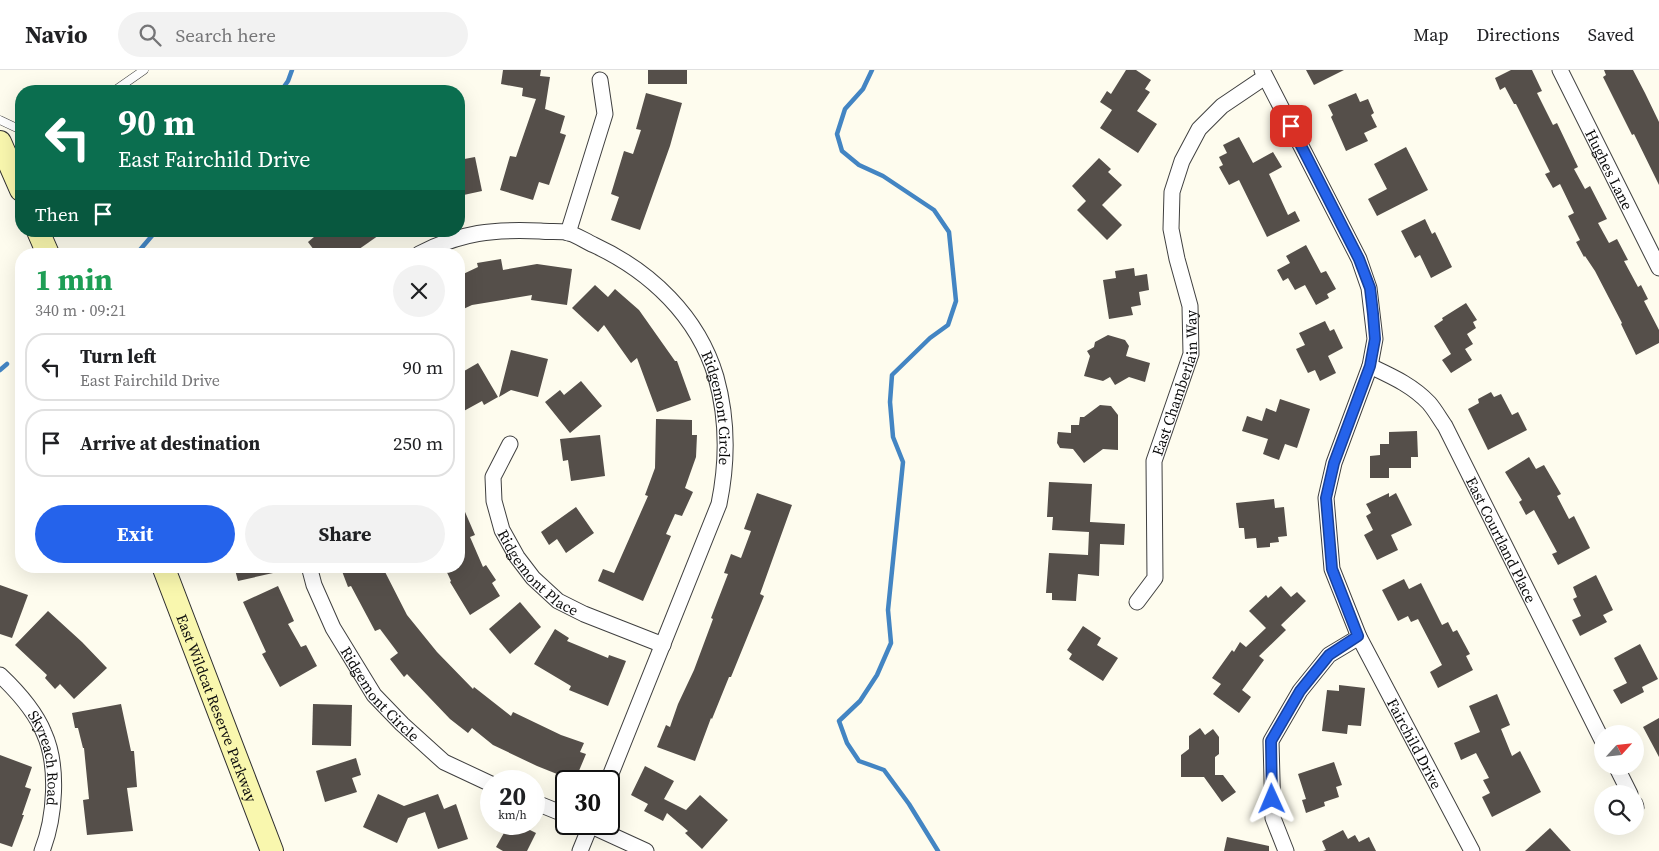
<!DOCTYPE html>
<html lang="en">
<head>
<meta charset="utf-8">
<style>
  body { margin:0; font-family:"Source Serif 4",serif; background:#f2f2f2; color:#202124; height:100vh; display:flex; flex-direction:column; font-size:19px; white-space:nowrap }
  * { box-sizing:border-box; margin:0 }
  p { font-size:16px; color:#757577 }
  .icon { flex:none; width:28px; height:28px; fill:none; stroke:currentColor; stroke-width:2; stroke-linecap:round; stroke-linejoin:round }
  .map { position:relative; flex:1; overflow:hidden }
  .details { position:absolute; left:15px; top:178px; width:450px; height:325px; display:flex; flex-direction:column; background:#fff; border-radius:20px; box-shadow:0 5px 20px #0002 }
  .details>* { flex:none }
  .top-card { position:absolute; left:15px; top:15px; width:450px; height:152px; border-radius:20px; box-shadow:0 5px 20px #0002; background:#0b6e4f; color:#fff; overflow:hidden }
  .needle { width:32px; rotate:63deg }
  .fabs { position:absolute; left:1594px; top:655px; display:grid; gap:10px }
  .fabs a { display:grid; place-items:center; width:50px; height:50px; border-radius:50%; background:#fff; box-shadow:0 5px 20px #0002; font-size:25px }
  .speed { position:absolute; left:480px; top:700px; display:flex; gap:10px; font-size:25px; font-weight:700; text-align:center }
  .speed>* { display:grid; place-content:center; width:65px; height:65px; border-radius:50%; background:#fff; box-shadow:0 5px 20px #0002; line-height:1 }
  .speed small { font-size:12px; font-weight:400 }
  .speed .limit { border:2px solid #111; border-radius:8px; background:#fff; color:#111 }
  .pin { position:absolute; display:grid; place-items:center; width:42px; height:42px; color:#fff; margin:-21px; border-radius:10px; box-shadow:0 2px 8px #0006 }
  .me { position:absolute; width:55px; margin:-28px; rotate:359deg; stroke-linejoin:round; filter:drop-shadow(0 0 4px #0008) }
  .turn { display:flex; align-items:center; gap:18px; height:105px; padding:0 20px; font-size:22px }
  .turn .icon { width:65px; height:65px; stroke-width:2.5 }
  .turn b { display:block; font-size:35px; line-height:42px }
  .then { display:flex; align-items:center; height:48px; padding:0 20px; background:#0003; gap:10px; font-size:19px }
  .round { display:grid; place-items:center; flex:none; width:52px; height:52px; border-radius:26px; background:#f2f2f2 }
  .overview { display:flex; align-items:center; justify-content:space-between; height:85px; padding:0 20px }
  h1 { font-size:30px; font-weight:700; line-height:38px; color:#1e9e55 }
  .action { display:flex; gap:10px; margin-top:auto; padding:10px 20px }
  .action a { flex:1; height:58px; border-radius:30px; background:#2563eb; color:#fff; font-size:20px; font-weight:700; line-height:58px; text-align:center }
  .action a+a { background:#f2f2f2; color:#202124 }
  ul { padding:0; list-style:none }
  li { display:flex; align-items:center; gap:15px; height:68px; margin:0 10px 8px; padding:0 10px; border:2px solid #e0e0e0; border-radius:20px }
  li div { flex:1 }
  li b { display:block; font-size:19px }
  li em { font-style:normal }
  header { display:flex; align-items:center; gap:30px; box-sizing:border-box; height:70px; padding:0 25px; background:#fff; border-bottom:1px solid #e0e0e0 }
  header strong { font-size:24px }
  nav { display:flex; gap:28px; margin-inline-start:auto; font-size:18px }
  .search { width:350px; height:45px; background:#f2f2f2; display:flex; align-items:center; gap:12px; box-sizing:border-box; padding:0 18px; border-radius:28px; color:#757577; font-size:19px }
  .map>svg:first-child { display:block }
</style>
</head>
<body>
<header>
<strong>Navio</strong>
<div class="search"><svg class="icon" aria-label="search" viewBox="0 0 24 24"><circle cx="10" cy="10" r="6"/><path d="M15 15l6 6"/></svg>Search here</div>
<nav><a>Map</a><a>Directions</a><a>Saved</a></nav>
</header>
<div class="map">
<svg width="1659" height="781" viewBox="0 0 1659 781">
  <rect width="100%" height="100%" fill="#fefcee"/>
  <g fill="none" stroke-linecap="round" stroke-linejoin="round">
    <g stroke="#4385c3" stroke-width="4.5">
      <polyline points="872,0 863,19 845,39 837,64 842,81 859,95 883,106 934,140 949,162 956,231 948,255 930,268 892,305 890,332 893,367 903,392 888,540 891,573 877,605 860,631 839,651 847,673 859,691 884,700 909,734 938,781"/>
      <polyline points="281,21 288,11 292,0"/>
      <polyline points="139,181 156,161"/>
      <polyline points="0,300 7,294"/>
    </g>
  </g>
  <g fill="#554f4a">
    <polygon points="503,0 541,0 540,6 550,7 545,39 565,46 560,63 566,65 549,115 539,112 533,130 500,120 510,86 516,87 536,29 522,26 523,18 501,14"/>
    <rect x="648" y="0" width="39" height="14"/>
    <polygon points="1126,0 1136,0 1151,10 1145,19 1150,22 1137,41 1157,54 1138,83 1100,58 1112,40 1100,32 1107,21 1111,24"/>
    <polygon points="1306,0 1344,0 1314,15"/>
    <polygon points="1511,0 1532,0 1542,21 1537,23 1553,55 1557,53 1578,97 1574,99 1585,119 1590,116 1607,149 1598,153 1609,173 1617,169 1628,190 1624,191 1638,217 1641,215 1648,229 1644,231 1659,260 1659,273 1636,285 1621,254 1622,253 1595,201 1585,186 1584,187 1576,172 1580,170 1568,146 1574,143 1560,114 1553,118 1545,104 1550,102 1516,34 1514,34 1505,17 1500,20 1495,8"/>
    <polygon points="1604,0 1633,0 1645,23 1659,52 1659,115 1634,64 1632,65 1603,7 1606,5"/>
    <polygon points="646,23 682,33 670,76 640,160 611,150 619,127 611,124 624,81 633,84 641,60 636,59"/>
    <polygon points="1356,23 1360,32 1368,29 1374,43 1371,45 1377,57 1364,63 1368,71 1346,81 1331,47 1333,45 1328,35"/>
    <polygon points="1239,67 1253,93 1273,82 1282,97 1269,104 1288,145 1295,141 1300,151 1267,167 1239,110 1229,115 1219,97 1223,95 1219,87 1227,83 1223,75"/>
    <polygon points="1406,77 1428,120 1377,146 1368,129 1387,119 1374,94"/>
    <polygon points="475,87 482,121 459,126 459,90"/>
    <polygon points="1099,88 1111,99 1108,102 1122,115 1102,135 1122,155 1107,170 1077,140 1086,131 1072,116"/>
    <polygon points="1425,149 1432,164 1435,162 1452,197 1431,208 1420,185 1415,188 1401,161"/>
    <polygon points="321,161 385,161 352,184 317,184 308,172"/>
    <polygon points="1306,175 1321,203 1326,201 1336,219 1327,224 1329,228 1316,235 1305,215 1295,220 1288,208 1283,211 1277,200 1290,193 1286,186"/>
    <polygon points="501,189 503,200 537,194 572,199 567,235 531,230 532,225 472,235 459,241 459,206 478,197 477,193"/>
    <polygon points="1134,198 1135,206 1147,204 1149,220 1139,222 1141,235 1131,237 1133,245 1109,249 1103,210 1116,208 1115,201"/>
    <polygon points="595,215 608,227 615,219 639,240 675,291 677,291 691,330 657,342 637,288 631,293 604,255 598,262 572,238"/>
    <polygon points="1466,233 1477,250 1473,252 1476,258 1467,264 1473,274 1465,279 1472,290 1451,303 1442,290 1451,284 1434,256 1443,250 1442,248"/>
    <polygon points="1325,251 1330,261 1334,259 1343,278 1328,286 1336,303 1320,311 1315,300 1308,303 1296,279 1305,275 1299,263"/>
    <polygon points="1108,265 1125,270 1129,276 1126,286 1150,293 1145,312 1129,307 1115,315 1110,307 1103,311 1084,306 1090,286 1087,281 1094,277 1095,272"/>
    <polygon points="511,280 548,289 538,327 511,320 499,327"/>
    <polygon points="478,293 498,327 484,335 482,331 462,342 459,335 459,304"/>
    <polygon points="581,311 602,336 570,363 545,332 560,320 564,325"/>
    <polygon points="1491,322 1494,327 1501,324 1512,345 1518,342 1527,360 1488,380 1468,339 1479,333 1478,329"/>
    <polygon points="1280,329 1310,339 1297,378 1285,374 1279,390 1263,384 1268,369 1242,361 1247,346 1262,351 1266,338 1276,342"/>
    <polygon points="1100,335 1111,336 1118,345 1118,380 1103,379 1084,393 1073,379 1060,378 1057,373 1058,362 1071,363 1071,355 1079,355 1080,347 1084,347"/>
    <polygon points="656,349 692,350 692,365 697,365 696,387 685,418 693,422 682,446 675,444 666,464 671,466 643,531 598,511 603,499 614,503 648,426 645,425 655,398"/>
    <polygon points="1417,361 1418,387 1411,387 1411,398 1389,398 1389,408 1370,408 1370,386 1380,385 1380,374 1389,374 1389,362"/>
    <polygon points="600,365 605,406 571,411 568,390 563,391 560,369"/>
    <polygon points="1529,387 1536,399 1544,395 1561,424 1557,426 1569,449 1574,446 1590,478 1558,495 1552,484 1557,482 1534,440 1526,445 1519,432 1522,430 1505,402"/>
    <polygon points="1049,412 1092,414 1090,452 1125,454 1124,475 1100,474 1099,506 1078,504 1076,531 1052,530 1052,523 1046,523 1049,483 1088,485 1089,462 1052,460 1053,447 1047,447"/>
    <polygon points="757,423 792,435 760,524 764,526 731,607 729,607 712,649 711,648 695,691 657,677 666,655 670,657 678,634 694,600 713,549 711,548 728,504 724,503 731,484 741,488 751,461 744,459"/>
    <polygon points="1389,423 1389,427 1396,423 1412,455 1391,465 1398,480 1377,490 1364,465 1373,460 1366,446 1371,443 1366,434"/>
    <polygon points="459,428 475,465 470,467 483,497 486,495 496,510 492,513 500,526 470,545 450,512 451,511 444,496 459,496"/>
    <polygon points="1274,429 1275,438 1284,437 1287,466 1278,467 1279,472 1270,473 1270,477 1257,478 1256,468 1245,469 1244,458 1239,458 1236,433"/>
    <polygon points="576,437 594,463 566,483 557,469 549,475 541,462"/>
    <polygon points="234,496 281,496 282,501 238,511"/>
    <polygon points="340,496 382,496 407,545 437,582 473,619 474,617 511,646 513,642 561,665 584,673 580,682 586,684 576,708 564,703 562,706 537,696 493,675 472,658 468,663 450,649 407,604 404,607 390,589 398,583 380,559 375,561 351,516 348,517"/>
    <polygon points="1596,505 1613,540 1603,545 1607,552 1580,566 1572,550 1581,546 1573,529 1577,527 1573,517"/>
    <polygon points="1404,509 1409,519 1421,513 1442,555 1448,552 1453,562 1457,560 1470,584 1466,586 1473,600 1438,618 1430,602 1442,595 1418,549 1411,552 1408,546 1398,551 1382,520"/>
    <polygon points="0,515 28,525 12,568 0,564"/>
    <polygon points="278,516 294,551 288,554 301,577 306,575 317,596 280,617 262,584 266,582 243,532"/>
    <polygon points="1281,516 1291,527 1297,522 1306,531 1281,555 1286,560 1259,586 1264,590 1242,620 1251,627 1239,643 1213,624 1221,614 1212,608 1232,580 1234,582 1240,572 1246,577 1266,558 1249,541 1266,525 1268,528"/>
    <polygon points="520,532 541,557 510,584 489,559"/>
    <polygon points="48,541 82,572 107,598 74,629 60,614 55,619 45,608 47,605 15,575"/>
    <polygon points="1083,556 1101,568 1097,575 1118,588 1103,611 1069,589 1072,584 1067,580"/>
    <polygon points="555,559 569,568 567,571 608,588 609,585 626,591 608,636 569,620 571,616 534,594"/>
    <polygon points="1640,574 1658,609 1642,617 1644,622 1621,634 1613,620 1627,613 1614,588"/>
    <polygon points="1339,615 1365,618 1361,656 1348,655 1347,664 1322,661 1327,620 1339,621"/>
    <polygon points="1497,624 1510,655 1501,659 1512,686 1520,681 1541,722 1492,747 1482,727 1490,723 1483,710 1489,708 1476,683 1461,690 1454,673 1480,662 1469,636"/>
    <polygon points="121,634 131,681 134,681 137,717 127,718 133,761 87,765 83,730 89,729 84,678 83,678 78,658 75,658 72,643"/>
    <polygon points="313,634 352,635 351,676 312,675"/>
    <polygon points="1659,648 1659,687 1643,657"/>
    <polygon points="1200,658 1205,665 1213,659 1219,667 1219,684 1215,687 1215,705 1223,705 1236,722 1222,732 1204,707 1181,707 1181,685 1189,679 1189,666"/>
    <polygon points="0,685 32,697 25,717 31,719 22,745 24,745 12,777 0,773"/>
    <polygon points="356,688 361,705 352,708 357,722 325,732 316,701"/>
    <polygon points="1334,692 1342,715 1336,717 1339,727 1324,732 1325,736 1306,743 1302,730 1306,729 1298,704"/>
    <polygon points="645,696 674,711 664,729 686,740 700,725 728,750 702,779 685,763 688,761 667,743 663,751 644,741 648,734 631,725"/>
    <polygon points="378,724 404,736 438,724 444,739 456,734 468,769 438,779 425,742 408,748 397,773 363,757"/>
    <polygon points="509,754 518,754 536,763 527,781 503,781 496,777"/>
    <polygon points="1550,758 1571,781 1525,781"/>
    <polygon points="1343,760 1348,769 1355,765 1359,772 1369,767 1376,781 1323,781 1326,780 1322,771"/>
    <polygon points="1227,767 1269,776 1269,781 1224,781"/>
  </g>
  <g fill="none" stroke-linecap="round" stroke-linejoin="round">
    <g stroke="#404040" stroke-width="9">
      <g id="lane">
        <polyline points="114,21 144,0"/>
        <polyline points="0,50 21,60"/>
      </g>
    </g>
    <g stroke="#404040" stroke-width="17">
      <g id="street">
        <path id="s1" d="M1262,0L1359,189L1369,218L1375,269L1370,296L1334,393L1326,428L1332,499L1359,567L1472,781"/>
        <path id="s2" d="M1560,0L1659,198"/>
        <polyline points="568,163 605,44 600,10"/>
        <path id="s3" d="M419,184C462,162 493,159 540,161C549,162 558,161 566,162C575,164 585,171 594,175C650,201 698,246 716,307C728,350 728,390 719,434L608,711"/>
        <path id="s4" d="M1370,296C1391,306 1412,315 1429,333C1435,340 1440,349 1445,356L1602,670"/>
        <path id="s5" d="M510,374L493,407L494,431L502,460L517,487L533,508L558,531L584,544L663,575"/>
        <path id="s6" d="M309,496L314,515L333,558L374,625L402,654L444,692L491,714"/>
        <path id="s7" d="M1137,532L1155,508L1154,391L1191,284L1190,236L1177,189L1171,159L1172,122L1182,91L1199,59L1222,36L1265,7"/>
        <path id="s8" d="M0,605C18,622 35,641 44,663C59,696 55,748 42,781"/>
        <polyline points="1616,696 1630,724"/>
        <polyline points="534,732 566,745"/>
        <polyline points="1635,734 1636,737"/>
        <polyline points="587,754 646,781"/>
        <polyline points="580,781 591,754"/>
        <polyline points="1286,781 1273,748 1271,671 1300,621 1329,585 1359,567"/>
      </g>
    </g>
    <g stroke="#2f2f2f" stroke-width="24">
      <g id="secondary">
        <polyline points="0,72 21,120"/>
        <polyline points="38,161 48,184"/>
        <path id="s9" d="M163,496L272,781"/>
      </g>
    </g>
    <use href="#lane" stroke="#fff" stroke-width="8"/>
    <use href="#street" stroke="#fff" stroke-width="15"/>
    <use href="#secondary" stroke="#f9f7ae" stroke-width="22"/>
  </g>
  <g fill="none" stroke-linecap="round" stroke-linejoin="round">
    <g stroke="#184099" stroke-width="12">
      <polyline id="route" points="1272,729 1271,671 1300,621 1329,585 1358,566 1332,499 1326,428 1334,393 1370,296 1375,269 1373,244 1370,218 1359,189 1291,56"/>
    </g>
    <use href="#route" stroke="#2563eb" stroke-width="9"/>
  </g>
  <g text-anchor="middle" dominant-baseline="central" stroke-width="5" stroke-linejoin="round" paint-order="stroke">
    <g font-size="15" fill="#0d0d0d" stroke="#fff">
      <text stroke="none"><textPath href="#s2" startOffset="111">Hughes Lane</textPath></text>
      <text stroke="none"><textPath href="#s7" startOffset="229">East Chamberlain Way</textPath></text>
      <text stroke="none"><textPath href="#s3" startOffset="398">Ridgemont Circle</textPath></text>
      <text stroke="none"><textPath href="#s4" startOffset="225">East Courtland Place</textPath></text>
      <text stroke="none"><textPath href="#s5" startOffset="148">Ridgemont Place</textPath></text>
      <text stroke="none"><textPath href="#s6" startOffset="148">Ridgemont Circle</textPath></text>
      <text stroke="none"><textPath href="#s9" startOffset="152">East Wildcat Reserve Parkway</textPath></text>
      <text stroke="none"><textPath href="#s1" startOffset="726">Fairchild Drive</textPath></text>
      <text stroke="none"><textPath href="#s8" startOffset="98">Skyreach Road</textPath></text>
    </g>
  </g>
</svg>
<div class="fabs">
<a><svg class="needle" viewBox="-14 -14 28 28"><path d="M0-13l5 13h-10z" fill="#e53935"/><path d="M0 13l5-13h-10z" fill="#757577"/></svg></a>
<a><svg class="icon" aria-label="search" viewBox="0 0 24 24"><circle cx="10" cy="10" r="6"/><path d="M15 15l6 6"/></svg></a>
</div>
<div class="speed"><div>20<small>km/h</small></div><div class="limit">30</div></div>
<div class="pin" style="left:1291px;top:56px;background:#d93025"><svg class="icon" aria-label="arrive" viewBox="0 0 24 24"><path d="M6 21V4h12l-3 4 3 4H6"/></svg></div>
<svg class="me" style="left:1272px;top:729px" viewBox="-20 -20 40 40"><path d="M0-17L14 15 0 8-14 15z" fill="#2563eb" stroke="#fff" stroke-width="4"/></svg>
<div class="top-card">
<div class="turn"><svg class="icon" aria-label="left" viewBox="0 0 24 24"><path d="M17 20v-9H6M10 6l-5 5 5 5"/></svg><div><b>90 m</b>East Fairchild Drive</div></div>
<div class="then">Then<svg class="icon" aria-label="arrive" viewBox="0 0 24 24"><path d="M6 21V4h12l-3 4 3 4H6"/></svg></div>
</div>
<section class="details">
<div class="overview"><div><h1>1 min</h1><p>340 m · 09:21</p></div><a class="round"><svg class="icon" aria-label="close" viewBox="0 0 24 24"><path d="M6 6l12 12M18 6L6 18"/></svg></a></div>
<ul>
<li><svg class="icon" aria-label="left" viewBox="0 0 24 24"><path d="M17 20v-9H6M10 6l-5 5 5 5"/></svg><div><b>Turn left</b><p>East Fairchild Drive</p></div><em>90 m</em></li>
<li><svg class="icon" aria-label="arrive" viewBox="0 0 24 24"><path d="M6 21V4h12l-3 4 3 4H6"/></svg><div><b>Arrive at destination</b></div><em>250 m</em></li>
</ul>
<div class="action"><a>Exit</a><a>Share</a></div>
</section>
</div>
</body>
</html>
